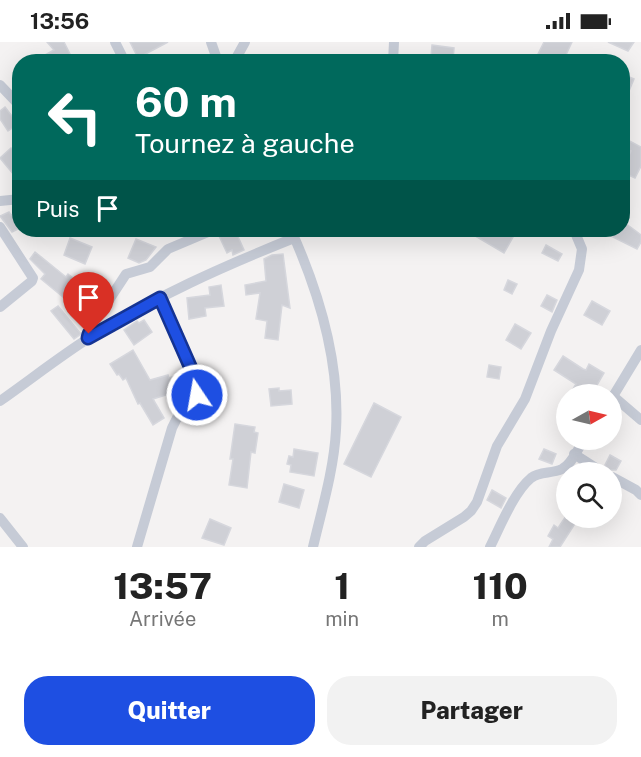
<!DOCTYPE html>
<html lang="fr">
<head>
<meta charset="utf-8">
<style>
  body { margin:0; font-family:"Public Sans",sans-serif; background:#f2f2f2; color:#222; height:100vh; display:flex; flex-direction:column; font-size:22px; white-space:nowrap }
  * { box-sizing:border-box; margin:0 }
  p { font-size:20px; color:#767676 }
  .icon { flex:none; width:33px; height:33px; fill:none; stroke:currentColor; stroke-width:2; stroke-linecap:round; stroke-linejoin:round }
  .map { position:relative; height:505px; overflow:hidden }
  .panel { display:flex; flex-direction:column; background:#fff; flex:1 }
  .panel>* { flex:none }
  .guide { position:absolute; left:12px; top:12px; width:618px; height:183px; border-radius:24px; box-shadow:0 6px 24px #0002; background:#00695c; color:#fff; overflow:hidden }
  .needle { width:39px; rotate:82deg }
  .tools { position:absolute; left:556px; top:342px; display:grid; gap:12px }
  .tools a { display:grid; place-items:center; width:66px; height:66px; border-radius:50%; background:#fff; box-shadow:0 6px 24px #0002; font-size:30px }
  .pin { position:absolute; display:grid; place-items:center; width:51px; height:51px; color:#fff; margin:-62px -26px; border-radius:50% 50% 50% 0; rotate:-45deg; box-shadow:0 0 6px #0007 }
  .pin .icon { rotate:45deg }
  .me { position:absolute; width:66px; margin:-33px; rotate:348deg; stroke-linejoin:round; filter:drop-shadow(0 0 4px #0008) }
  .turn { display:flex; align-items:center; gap:21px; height:126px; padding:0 24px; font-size:27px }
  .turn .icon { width:78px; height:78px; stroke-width:2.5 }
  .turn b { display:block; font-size:42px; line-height:51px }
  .then { display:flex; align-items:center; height:57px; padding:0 24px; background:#0003; gap:12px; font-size:22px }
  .eta { display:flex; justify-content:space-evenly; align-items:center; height:102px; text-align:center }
  .eta b { font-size:36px; font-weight:800; line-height:42px }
  .action { display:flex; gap:12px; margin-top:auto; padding:12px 24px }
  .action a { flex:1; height:69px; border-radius:24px; background:#1e4fe2; color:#fff; font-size:24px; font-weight:800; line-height:69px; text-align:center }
  .action a+a { background:#f2f2f2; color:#222 }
  .status { display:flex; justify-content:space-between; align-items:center; height:42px; padding:0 30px; background:#fff; direction:ltr }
  .status svg { height:16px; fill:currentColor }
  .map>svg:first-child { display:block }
</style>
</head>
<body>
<div class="status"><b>13:56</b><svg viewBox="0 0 49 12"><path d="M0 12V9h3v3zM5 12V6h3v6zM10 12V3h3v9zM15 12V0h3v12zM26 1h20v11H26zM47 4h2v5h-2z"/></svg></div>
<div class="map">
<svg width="641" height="505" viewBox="0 0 641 505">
  <rect width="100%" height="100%" fill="#f4f2f2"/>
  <g fill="#cfd0d6" stroke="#d6d7dd" stroke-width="1.5">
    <polygon points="47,0 64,0 74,20 49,20 45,13 54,8"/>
    <polygon points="130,0 168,0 138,16"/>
    <polygon points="544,0 572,0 564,17 560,15 557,20 534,20"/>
    <polygon points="608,0 634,0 628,9"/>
    <polygon points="432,3 454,6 453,18 431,15"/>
    <polygon points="622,32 634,37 629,49 622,46"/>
    <polygon points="5,65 18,82 8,89 0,77 0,69"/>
    <polygon points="622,95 641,105 641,124 635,136 622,130 631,109 622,105"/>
    <polygon points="20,104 20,128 14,133 0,116 11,106 14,109"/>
    <polygon points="20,169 20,186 12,190 0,174 9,170 11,173"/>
    <polygon points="625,181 641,193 641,200 637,207 599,188 622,188"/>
    <polygon points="235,188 244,208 233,213 232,208 227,211 219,194"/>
    <polygon points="465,188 517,188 504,211"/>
    <polygon points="70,196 92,205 85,222 64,213"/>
    <polygon points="136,197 156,205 146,218 139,221 128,216"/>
    <polygon points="546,203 562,212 558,219 542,211"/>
    <polygon points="35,210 66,235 68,232 77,239 63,255 41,237 45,232 30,217"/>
    <polygon points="283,212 290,266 282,263 278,298 265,296 267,279 256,277 260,251 246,253 245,243 266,239 264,217 272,213"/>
    <polygon points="508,238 517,242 512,252 504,248"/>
    <polygon points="221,243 224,264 205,266 206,274 189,277 187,256 210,253 209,245"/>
    <polygon points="547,253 557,258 552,270 541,264"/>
    <polygon points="592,259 610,269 602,283 584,273"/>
    <polygon points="58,264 81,292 74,297 51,269"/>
    <polygon points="144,278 152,290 134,303 124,288 137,279 139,281"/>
    <polygon points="515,282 531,291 521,307 506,298"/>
    <polygon points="133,308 150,338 168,333 169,336 181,332 185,347 153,357 164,376 153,383 140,361 138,362 126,336 123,338 119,332 117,333 110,322"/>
    <polygon points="563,314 583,327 586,328 589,322 604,331 593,350 584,345 580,352 570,352 576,342 554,328"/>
    <polygon points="489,323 501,325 499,337 487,335"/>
    <polygon points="279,346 279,349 291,348 292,362 271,364 269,347"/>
    <polygon points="374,361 401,375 371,435 344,422"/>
    <polygon points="235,382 255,385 254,390 258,391 255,411 251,410 247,446 229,443 233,417 230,417"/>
    <polygon points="294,407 318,411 314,434 290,430 291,423 287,422 289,414 293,415"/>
    <polygon points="544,407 556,412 552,422 539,417"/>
    <polygon points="610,413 621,419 616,428 609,428 605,423"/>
    <polygon points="284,442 304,448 299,466 279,460"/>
    <polygon points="492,448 506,456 501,466 487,458"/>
    <polygon points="566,474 576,480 560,505 549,505 553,497 548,494 554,483 558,486"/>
    <polygon points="210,477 231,486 224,503 202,496"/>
  </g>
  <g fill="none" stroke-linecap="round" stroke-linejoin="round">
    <g stroke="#c6cbd6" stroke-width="10">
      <polyline points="115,0 125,20"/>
      <polyline points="211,0 218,20"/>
      <polyline points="234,20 245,0"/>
      <polyline points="393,20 394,0"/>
      <polyline points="0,43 20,64"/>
      <polyline points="0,159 20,157"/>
      <polyline points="0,185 33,236 32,239 0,265"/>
      <path d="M291,188C319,250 340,318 336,388C334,427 322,467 313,505"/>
      <polyline points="88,296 94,281 126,232 150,225 168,207 213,188"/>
      <polyline points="613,354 641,378"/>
      <polyline points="612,356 641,308"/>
      <path d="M0,359C30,338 59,315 89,296C154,255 224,224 294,196"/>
      <polyline points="574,412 602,430"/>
      <polyline points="612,435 636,448 641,453"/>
      <polyline points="0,476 23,505"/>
      <polyline points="137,505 172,386 181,368 197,353 199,347 160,256"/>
      <polyline points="419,505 425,499 464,475 471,469 477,460 497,404 525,357 551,289 579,228 582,207 574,188"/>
      <path d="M490,505C500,485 514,450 531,436C540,429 551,432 562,427C572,422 578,406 584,398"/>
    </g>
  </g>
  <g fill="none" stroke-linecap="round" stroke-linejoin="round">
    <g stroke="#143393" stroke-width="15">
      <polyline id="route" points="89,292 88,296 160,256 197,340 199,347 197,353"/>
    </g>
    <use href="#route" stroke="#1e4fe2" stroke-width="10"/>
  </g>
</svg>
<div class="tools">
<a><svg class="needle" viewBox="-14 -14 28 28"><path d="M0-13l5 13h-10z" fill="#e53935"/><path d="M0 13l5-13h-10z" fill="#767676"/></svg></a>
<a><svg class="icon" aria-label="search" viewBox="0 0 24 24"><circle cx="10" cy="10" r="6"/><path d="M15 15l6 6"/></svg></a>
</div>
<div class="pin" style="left:89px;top:292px;background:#d93025"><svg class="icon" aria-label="arrive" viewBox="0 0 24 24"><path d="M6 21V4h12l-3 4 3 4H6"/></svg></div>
<svg class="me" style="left:197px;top:353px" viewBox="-20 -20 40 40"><circle r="17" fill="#1e4fe2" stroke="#fff" stroke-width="3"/><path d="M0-11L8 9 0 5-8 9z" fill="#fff"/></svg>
<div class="guide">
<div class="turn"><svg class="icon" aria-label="left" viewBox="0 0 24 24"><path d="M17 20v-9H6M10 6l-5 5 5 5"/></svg><div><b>60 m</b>Tournez à gauche</div></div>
<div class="then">Puis<svg class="icon" aria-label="arrive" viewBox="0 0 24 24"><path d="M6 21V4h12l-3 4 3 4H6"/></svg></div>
</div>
</div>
<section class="panel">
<div class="eta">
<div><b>13:57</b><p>Arrivée</p></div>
<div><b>1</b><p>min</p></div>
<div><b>110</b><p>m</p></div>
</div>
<div class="action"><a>Quitter</a><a>Partager</a></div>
</section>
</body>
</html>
